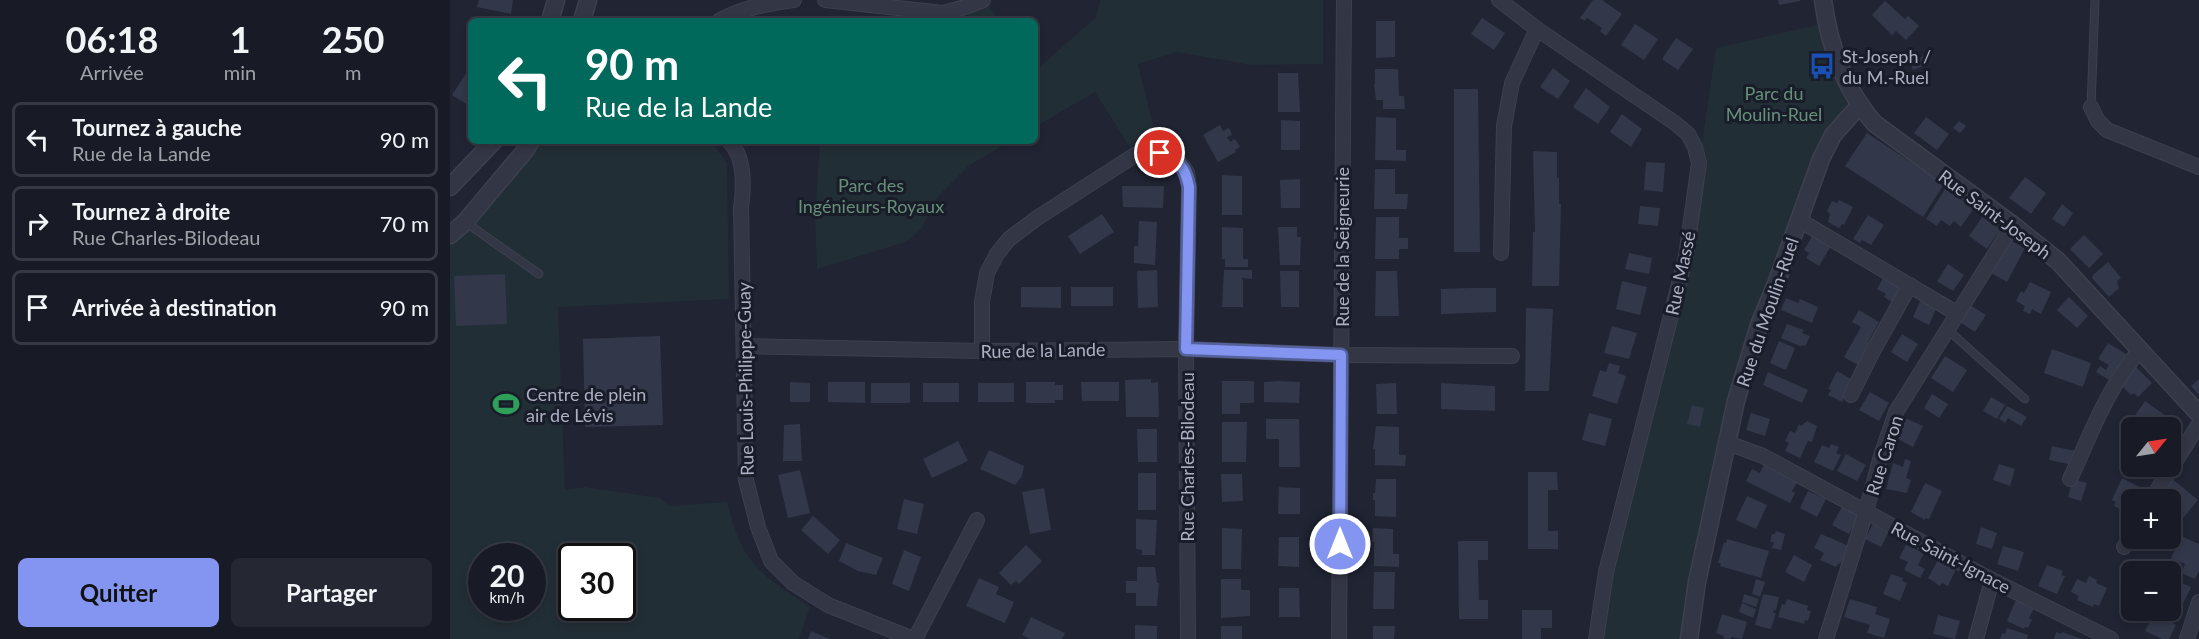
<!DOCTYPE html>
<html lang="fr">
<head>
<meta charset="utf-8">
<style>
  body { margin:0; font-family:Lato,sans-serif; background:#252832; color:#f1f3f6; height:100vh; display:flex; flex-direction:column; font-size:22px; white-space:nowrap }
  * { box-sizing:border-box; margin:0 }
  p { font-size:20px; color:#9fa1a7 }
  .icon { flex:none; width:33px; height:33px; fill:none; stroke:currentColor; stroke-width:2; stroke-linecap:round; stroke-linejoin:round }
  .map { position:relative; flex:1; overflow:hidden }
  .panel { display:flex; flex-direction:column; background:#181b26; width:450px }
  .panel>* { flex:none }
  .hud { position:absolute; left:18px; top:18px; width:570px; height:126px; border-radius:9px; box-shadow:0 3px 9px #0003,0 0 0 2px #363943; background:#00695c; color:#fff; overflow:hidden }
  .needle { width:39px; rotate:60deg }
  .tools { position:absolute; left:1671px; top:417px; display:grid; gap:12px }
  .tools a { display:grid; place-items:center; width:60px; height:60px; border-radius:9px; background:#181b26; box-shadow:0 3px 9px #0003,0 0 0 2px #363943; font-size:30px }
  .speed { position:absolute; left:18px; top:543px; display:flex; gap:12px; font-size:30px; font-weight:700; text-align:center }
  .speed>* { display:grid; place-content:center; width:78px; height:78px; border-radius:50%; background:#181b26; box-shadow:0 3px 9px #0003,0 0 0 2px #363943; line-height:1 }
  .speed small { font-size:15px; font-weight:400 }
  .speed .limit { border:3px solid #111; border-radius:9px; background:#fff; color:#111 }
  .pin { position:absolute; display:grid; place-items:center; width:51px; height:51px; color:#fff; margin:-26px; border:3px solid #fff; border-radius:50%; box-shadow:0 2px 6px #0007 }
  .me { position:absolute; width:66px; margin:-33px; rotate:0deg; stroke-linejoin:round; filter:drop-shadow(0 0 4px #0008) }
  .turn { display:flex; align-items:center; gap:21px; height:126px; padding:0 18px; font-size:27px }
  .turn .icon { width:78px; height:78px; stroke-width:2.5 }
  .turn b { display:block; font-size:42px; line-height:51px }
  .eta { display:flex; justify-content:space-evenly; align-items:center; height:102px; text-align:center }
  .eta b { font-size:36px; font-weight:700; line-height:42px }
  .action { display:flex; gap:12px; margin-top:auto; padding:12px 18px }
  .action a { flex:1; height:69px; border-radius:9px; background:#8395f0; color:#111; font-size:24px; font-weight:700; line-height:69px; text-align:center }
  .action a+a { background:#252832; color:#f1f3f6 }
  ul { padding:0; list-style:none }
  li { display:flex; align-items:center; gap:18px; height:75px; margin:0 12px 9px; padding:0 6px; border:3px solid #363943; border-radius:9px }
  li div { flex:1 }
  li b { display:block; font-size:22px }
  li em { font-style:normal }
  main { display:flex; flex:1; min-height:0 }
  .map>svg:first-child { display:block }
</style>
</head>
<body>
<main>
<section class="panel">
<div class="eta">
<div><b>06:18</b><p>Arrivée</p></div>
<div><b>1</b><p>min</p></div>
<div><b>250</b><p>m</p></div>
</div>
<ul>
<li><svg class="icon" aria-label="left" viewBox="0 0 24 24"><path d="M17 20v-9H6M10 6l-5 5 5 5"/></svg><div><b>Tournez à gauche</b><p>Rue de la Lande</p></div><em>90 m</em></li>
<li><svg class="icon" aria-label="right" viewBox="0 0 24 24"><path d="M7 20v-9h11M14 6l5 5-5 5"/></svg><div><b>Tournez à droite</b><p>Rue Charles-Bilodeau</p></div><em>70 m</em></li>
<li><svg class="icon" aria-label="arrive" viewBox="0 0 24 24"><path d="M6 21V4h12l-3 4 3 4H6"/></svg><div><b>Arrivée à destination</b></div><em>90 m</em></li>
</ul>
<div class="action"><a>Quitter</a><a>Partager</a></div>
</section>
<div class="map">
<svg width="1749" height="639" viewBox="0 0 1749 639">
  <rect width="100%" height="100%" fill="#202433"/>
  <g fill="#222e35" fill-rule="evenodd">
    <polygon points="535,0 549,21 520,21 515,7"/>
    <polygon points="650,0 873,0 873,64 801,65 727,52 688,64 710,153 685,155 645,92 585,127 585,71 646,17"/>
    <polygon points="1376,23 1409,106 1395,121 1309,325 1239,639 1146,639 1217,330 1249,163 1266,48"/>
    <path d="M91,141H261L277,163L279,299L108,307L115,490L135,487L210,498L220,506L277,502C282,521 288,543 300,559C315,579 340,593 360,607L349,639H0V244C35,212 66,181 91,141ZM32,556H82V608H32ZM122,556H172V608H122Z"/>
    <polygon points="370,141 561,141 518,166 487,197 472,228 456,242 367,269 365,216"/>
  </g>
  <g fill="#32374a">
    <polygon points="29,0 63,0 61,14 27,7"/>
    <polygon points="1143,0 1152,0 1172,14 1156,36 1150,31 1152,28 1137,18 1135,21 1130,18"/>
    <polygon points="1328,0 1350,0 1350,1 1329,5"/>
    <polygon points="1435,1 1455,19 1458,16 1469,26 1456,40 1446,31 1442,35 1422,15"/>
    <polygon points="1032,18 1055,33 1044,50 1021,34"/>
    <polygon points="926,21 945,21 945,57 926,58"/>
    <polygon points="1185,24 1208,39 1194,60 1171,45"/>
    <polygon points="1226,38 1243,49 1228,70 1213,60 1213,57"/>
    <polygon points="1474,56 1477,65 1463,70 1460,61"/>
    <polygon points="1103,68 1120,81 1108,99 1090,87"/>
    <polygon points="925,69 948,69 949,96 954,96 955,109 933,109 933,100 926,100 924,84 925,84"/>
    <polygon points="17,72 21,74 21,100 18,105 2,95"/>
    <polygon points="828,73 848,73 850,112 828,112"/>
    <polygon points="1136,88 1160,107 1148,124 1123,107"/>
    <polygon points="1004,89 1028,89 1030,252 1004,252"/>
    <polygon points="1172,114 1192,129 1181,147 1160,132"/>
    <polygon points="926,117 946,118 946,150 956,150 956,161 925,160"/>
    <polygon points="1476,117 1499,134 1487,150 1464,133"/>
    <polygon points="831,120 850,121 850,150 831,150"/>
    <polygon points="1509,121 1516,126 1510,133 1503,128"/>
    <polygon points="770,125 773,131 779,128 782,135 777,137 780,142 785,139 790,147 785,150 786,152 768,162 753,135"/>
    <polygon points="1417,133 1494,184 1473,217 1395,166"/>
    <polygon points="1083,151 1107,152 1107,178 1109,178 1109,204 1111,204 1109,286 1082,286 1083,232 1085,232"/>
    <polygon points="1196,162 1215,163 1213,192 1194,190"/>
    <polygon points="925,169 945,169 945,194 958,194 957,209 924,209"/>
    <polygon points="772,175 792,176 792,215 772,215"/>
    <polygon points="1575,177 1596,193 1581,214 1559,198"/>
    <polygon points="850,179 850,208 831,208 830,180"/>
    <polygon points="672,186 714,186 713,208 673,207"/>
    <polygon points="1495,189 1524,208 1511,227 1504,221 1500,226 1491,220 1487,226 1476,219"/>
    <polygon points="1389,200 1403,207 1394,225 1392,224 1389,228 1378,222 1380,214 1377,211 1382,201 1387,203"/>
    <polygon points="1612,204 1623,213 1614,227 1602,219"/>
    <polygon points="1190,206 1210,208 1208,226 1188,224"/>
    <polygon points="652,214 664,232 630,254 618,236"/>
    <polygon points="1418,215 1434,225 1421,245 1412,240 1410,243 1403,239"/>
    <polygon points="1533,216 1551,229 1537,249 1519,236"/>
    <polygon points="926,217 949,217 949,238 958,238 958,249 949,249 949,259 925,259"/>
    <polygon points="689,221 707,222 705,265 684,263 684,246 688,246"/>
    <polygon points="772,227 793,228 793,259 798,259 798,267 775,267 775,259 772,259"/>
    <polygon points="828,227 847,227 847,237 851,237 850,265 830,265"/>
    <polygon points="1363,235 1381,246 1369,266 1356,258 1359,253 1354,250"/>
    <polygon points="1634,235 1653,254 1639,268 1620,249"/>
    <polygon points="1559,240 1575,248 1557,282 1541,273"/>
    <polygon points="1179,253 1202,258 1199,274 1175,269"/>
    <polygon points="1658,262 1671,278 1667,281 1669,288 1659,297 1642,278 1643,275"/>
    <polygon points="1498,264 1514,275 1503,291 1487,281"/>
    <polygon points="707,270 708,307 688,308 687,271"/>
    <polygon points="774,270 802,270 802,279 791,278 793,280 793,307 772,307"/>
    <polygon points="830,271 849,271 849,307 831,307"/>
    <polygon points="926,271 947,271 949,316 925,316"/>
    <polygon points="1437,271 1456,282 1444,303 1434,297 1436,294 1427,289"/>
    <polygon points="55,274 57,324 6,326 4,276"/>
    <polygon points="1172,281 1197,287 1190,315 1166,309"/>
    <polygon points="1580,282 1601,292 1591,314 1582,309 1580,314 1573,311 1575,306 1566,301 1571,291 1574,293"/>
    <polygon points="571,287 611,287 611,308 571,307"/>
    <rect x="621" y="287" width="42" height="19"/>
    <polygon points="1019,288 1046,288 1046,312 991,314 991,289"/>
    <polygon points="1619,297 1638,316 1627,328 1607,310"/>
    <polygon points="1336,298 1348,303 1350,299 1368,307 1362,323 1331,310"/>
    <polygon points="1471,299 1487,307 1479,325 1463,317"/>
    <polygon points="1520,305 1536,315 1525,332 1510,322"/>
    <polygon points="1076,308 1103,309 1099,391 1075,391"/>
    <polygon points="1409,310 1429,322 1418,342 1420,346 1409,366 1394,357 1411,327 1402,322"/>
    <polygon points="1337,324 1354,330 1352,333 1360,336 1356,345 1350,346 1331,338"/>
    <polygon points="1162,326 1187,333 1179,359 1154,353"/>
    <polygon points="1452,334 1468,344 1457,362 1441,352"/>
    <polygon points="210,336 213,425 135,427 133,339"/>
    <polygon points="1329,341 1345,348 1336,370 1320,363"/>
    <polygon points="1658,343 1676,354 1659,380 1646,372 1650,366 1656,370 1659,365 1648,359"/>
    <polygon points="1602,349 1641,363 1633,387 1594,373"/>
    <polygon points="1495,356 1517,370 1503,392 1481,378"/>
    <polygon points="1159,363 1170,366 1168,373 1176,376 1167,404 1142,396 1150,370 1156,372"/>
    <polygon points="1686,367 1702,383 1688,397 1684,393 1681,395 1671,385"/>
    <polygon points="1387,371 1403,380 1392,402 1378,395 1381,390 1378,389"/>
    <polygon points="1318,372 1358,390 1352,403 1313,385"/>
    <polygon points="701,379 701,383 708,382 709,417 676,417 675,380"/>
    <polygon points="1749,379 1749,395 1741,386"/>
    <polygon points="772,381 804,381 804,403 790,403 790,414 772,414"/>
    <polygon points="829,381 850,382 849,403 814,402 814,382"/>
    <polygon points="340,382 360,383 360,402 340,402"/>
    <polygon points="378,382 415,382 415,403 378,402"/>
    <polygon points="576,382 605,382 605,385 613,385 613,400 605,400 605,403 576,403"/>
    <polygon points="631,382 669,382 669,401 632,401"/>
    <rect x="421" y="383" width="39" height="20"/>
    <rect x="473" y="383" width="36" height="19"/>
    <rect x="528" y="383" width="36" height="19"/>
    <polygon points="946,383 947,414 927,414 926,384"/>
    <polygon points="991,383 1045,386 1045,411 991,409"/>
    <polygon points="1420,392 1439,403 1429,421 1409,410"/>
    <polygon points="1482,394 1498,404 1489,418 1474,408"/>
    <polygon points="1541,397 1555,405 1547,419 1533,411"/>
    <polygon points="1695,401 1723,421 1718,428 1698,428 1684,417"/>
    <polygon points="1242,405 1254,408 1250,427 1237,424"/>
    <polygon points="1557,406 1577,417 1571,426 1558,418 1555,423 1549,419"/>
    <polygon points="1139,413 1162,419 1155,446 1132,440"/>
    <polygon points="1301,413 1320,419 1315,436 1296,430"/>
    <polygon points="1453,417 1473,426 1463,447 1444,437"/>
    <polygon points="816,419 849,419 850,467 829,467 829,439 816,439"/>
    <polygon points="1357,421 1367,426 1362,442 1358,441 1350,458 1335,451 1339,443 1335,441 1340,431 1345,433 1349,424 1351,426"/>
    <polygon points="772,422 797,422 796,462 772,462"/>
    <polygon points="350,424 352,461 333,461 334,425"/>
    <polygon points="926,426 949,427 949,455 956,455 955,466 925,465 925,449 923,449"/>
    <polygon points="687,429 707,429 707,462 688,462"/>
    <polygon points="508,441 518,461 482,478 473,459"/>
    <polygon points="1381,444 1389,447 1386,453 1391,455 1383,471 1364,462 1372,445 1379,448"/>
    <polygon points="1602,446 1626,451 1623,465 1599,460"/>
    <polygon points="539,450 574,466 572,476 565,485 530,469"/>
    <polygon points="1396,454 1416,465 1407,481 1387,471"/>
    <polygon points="1455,459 1461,461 1456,478 1461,480 1457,493 1436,489 1443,463 1453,467"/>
    <polygon points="1315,462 1349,479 1342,491 1345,493 1340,503 1296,481 1302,469 1310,473"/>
    <polygon points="1549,464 1565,469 1560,486 1543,480"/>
    <polygon points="350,470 360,513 338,518 328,475"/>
    <polygon points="1078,472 1107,472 1108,490 1098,490 1098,531 1108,531 1108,549 1078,549"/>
    <rect x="688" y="473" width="18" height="37"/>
    <polygon points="771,474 792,474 793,501 772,502"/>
    <polygon points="1672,478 1695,490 1691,500 1682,500 1682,508 1678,506 1675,512 1664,506 1666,502 1662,500"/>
    <polygon points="1721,478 1748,500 1733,518 1720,508 1720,500 1710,500 1706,496"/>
    <polygon points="926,479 946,479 946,517 925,516 925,500 923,500 923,493 925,493"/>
    <polygon points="1623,479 1637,483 1631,501 1618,497"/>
    <polygon points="1475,483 1492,491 1479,519 1475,518 1475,520 1461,512"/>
    <polygon points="829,487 850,488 850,514 828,514"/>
    <polygon points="594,488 601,530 580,534 572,492"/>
    <polygon points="1358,491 1376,499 1367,517 1350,508"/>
    <polygon points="1297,496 1317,505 1306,529 1286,520"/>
    <polygon points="454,499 474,504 467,534 447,529"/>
    <polygon points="1393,505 1410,514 1399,534 1382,525"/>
    <polygon points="363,516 390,540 378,554 351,530"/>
    <polygon points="686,519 707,520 705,555 692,555 692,550 686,549"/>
    <polygon points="1424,522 1440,530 1431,547 1415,539"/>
    <polygon points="1531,527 1547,533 1542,549 1526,544"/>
    <polygon points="772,528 792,529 791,569 772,569"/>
    <polygon points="923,528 943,529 943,554 949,554 949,567 924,566 924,542 922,542"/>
    <polygon points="1326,531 1335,534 1331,550 1322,548 1324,542 1320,542 1322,534 1325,534"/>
    <polygon points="1371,534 1399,546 1391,563 1388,564 1386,567 1370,560 1374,553 1364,548"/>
    <polygon points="1731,536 1749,544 1749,571 1745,579 1731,573 1735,564 1721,558"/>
    <polygon points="829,537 849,537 849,567 828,566"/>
    <polygon points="1277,539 1319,551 1311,578 1270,566 1271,563 1268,563 1274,542 1276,543"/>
    <polygon points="1008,541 1038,541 1038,560 1028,560 1029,600 1038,600 1038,619 1009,619"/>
    <polygon points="396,543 433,558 426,575 408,571 389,561"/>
    <polygon points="576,545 592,561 569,584 566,581 561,585 549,573"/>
    <polygon points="1456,545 1474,553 1468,565 1475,569 1470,578 1454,570 1458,562 1449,558"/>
    <polygon points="1553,546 1574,552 1568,571 1547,564"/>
    <polygon points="454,550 471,557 459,591 442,584"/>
    <polygon points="1344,555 1362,565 1354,582 1335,572"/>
    <polygon points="1488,560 1506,569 1498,586 1492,583 1490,586 1478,578"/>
    <polygon points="1597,565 1613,571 1611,575 1615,576 1607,594 1588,586"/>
    <polygon points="687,567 705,567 707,583 709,583 707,606 686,606 686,593 676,593 676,581 687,581"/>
    <polygon points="924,572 945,572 944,609 923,609"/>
    <polygon points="1441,574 1453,578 1452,581 1457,583 1450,601 1433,594"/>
    <polygon points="1639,576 1647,580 1646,583 1657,588 1649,606 1644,604 1643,607 1627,600 1629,596 1621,592 1627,579 1636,583"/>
    <polygon points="529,578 549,587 546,594 564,602 555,623 516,606"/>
    <polygon points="1720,578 1741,587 1731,608 1720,603"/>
    <polygon points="771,579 791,579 791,590 800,590 800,616 771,618"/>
    <polygon points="1306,579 1315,582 1310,597 1302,594"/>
    <polygon points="829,588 849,588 850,617 829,617"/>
    <polygon points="1294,594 1309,599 1306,607 1292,602"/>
    <polygon points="1313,594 1329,597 1326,610 1324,610 1323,613 1326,613 1321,629 1305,625"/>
    <polygon points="1568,595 1586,604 1579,618 1582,620 1578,628 1575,627 1574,629 1557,621"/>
    <polygon points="1337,599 1358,606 1357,610 1361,611 1358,621 1355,620 1354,624 1328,617 1332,604 1335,605"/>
    <polygon points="1400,599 1427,607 1425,614 1440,619 1434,638 1417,633 1420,625 1394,617"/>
    <polygon points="1292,603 1306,609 1303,618 1289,612"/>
    <polygon points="1072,610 1102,610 1102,628 1091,628 1091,639 1072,639"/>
    <polygon points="1704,613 1726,625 1719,639 1712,639 1695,631"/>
    <polygon points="1272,614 1297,622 1292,639 1281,637 1281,639 1277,639 1273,638 1274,636 1266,633"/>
    <polygon points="1488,615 1510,621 1505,639 1483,634"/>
    <polygon points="581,617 615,633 612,639 580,639 572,635"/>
    <polygon points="685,625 707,626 707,639 685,639"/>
    <rect x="771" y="626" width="21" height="13"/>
    <polygon points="923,626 945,626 944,639 923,639"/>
    <polygon points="1557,628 1578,635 1577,639 1550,639 1552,633 1555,634"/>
    <polygon points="361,631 380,639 358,639"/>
    <polygon points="1606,632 1611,634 1612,632 1632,639 1604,639"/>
  </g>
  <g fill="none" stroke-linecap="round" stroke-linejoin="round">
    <g stroke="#3d404e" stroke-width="9">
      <g id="service">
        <polyline points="1641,107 1645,0"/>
        <polyline points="15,222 89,274"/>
        <polyline points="1498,330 1575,399"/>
      </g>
    </g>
    <g stroke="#3d404e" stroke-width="16">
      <g id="minor">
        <polyline points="375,0 493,13 515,7 533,0"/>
        <polyline points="1049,0 1087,29 1225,123 1238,134 1245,147 1249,163 1236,256 1156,572 1146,639"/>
        <path d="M269,21C293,7 318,4 344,0"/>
        <polyline points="1641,107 1648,121 1657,130 1749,167"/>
        <path d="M279,141C295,157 294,187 291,208L296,480L308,527L321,561L343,583L378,605L463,639"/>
        <polyline points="1349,220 1508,314"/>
        <polyline points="1051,253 1054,126 1062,83 1087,29"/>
        <polyline points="294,346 532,351 736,349 891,355 1062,356"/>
        <path d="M532,351V302L537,273L547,254L559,239L587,218L685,155C702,149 728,154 737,173C738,177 738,183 739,187L736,349L738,639"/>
        <polyline points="1401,395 1424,349 1460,285"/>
        <polyline points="1278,443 1313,456 1542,580 1661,639"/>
        <path d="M1620,479C1641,434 1657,388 1690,350"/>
        <polyline points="1701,500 1749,424"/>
        <polyline points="1674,547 1682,534"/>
        <polyline points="465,639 527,520"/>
        <polyline points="889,639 894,0"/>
        <polyline points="1376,639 1416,511 1431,456 1446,412 1563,225"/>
        <polyline points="1526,639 1542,580"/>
        <polyline points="1737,639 1749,602"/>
      </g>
    </g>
    <g stroke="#3d404e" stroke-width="19">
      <g id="tertiary">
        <path d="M1373,0C1379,45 1394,88 1424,123L1563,225L1608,261L1749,414"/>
        <polyline points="100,21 106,0"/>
        <polyline points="132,21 138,0"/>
        <polyline points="0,187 44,141"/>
        <polyline points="0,235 15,222 74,152 81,141"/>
        <polyline points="1239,639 1247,582 1286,401 1309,325 1326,284 1371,159 1383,135 1409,106"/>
      </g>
    </g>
    <use href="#service" stroke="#333644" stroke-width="7"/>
    <use href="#minor" stroke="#333644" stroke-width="14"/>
    <use href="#tertiary" stroke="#333644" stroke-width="16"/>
  </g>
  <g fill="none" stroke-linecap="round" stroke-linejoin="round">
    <g stroke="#55619c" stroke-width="15">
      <path id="route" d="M710,153C729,161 735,166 739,187L736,349L891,355L890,544"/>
    </g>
    <use href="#route" stroke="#8395f0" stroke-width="10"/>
  </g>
  <defs>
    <g id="bus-bare" transform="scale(2.07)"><path d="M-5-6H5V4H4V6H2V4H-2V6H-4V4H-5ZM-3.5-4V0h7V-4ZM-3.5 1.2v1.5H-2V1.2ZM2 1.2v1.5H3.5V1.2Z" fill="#1a4fb4" stroke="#191c29" stroke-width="2.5" paint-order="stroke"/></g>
    <g id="stadium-bare" transform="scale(2.07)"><path d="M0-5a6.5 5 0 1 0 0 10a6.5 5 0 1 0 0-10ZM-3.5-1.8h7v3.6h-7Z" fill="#2e9e5b" stroke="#191c29" stroke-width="2.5" paint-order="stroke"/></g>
  </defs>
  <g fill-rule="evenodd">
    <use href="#bus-bare" x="1372" y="66"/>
    <use href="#stadium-bare" x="56" y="404"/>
  </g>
  <g text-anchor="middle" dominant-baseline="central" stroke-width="6" stroke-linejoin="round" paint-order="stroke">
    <g font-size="18" fill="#adb0c2" stroke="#191c29" text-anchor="start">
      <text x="1392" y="56">St-Joseph /<tspan x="1392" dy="21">du M.-Ruel</tspan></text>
      <text x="76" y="394">Centre de plein<tspan x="76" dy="21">air de Lévis</tspan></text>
    </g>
    <g font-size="18" fill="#679079" stroke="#191c29">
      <text x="1324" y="93">Parc du<tspan x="1324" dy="21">Moulin-Ruel</tspan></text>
      <text x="421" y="185">Parc des<tspan x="421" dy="21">Ingénieurs-Royaux</tspan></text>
    </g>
    <g font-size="18" fill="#adb0c2" stroke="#191c29">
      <text transform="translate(1545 214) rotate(37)">Rue Saint-Joseph</text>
      <text transform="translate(892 247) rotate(-90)">Rue de la Seigneurie</text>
      <text transform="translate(1230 273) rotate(-78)">Rue Massé</text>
      <text transform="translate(1317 312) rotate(-71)">Rue du Moulin-Ruel</text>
      <text transform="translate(593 350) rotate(-1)">Rue de la Lande</text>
      <text transform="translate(295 379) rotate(-91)">Rue Louis-Philippe-Guay</text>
      <text transform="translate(1434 455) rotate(-72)">Rue Caron</text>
      <text transform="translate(737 457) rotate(-90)">Rue Charles-Bilodeau</text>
      <text transform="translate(1501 557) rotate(28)">Rue Saint-Ignace</text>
    </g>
  </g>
</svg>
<div class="tools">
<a><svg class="needle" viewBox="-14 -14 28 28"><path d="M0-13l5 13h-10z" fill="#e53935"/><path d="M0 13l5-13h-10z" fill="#9fa1a7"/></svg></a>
<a>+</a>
<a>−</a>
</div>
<div class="speed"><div>20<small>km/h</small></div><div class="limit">30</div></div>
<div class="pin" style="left:710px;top:153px;background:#d93025"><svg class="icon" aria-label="arrive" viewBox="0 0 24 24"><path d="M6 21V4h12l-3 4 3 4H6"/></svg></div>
<svg class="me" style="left:890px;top:544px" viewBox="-20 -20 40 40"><circle r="17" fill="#8395f0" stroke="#fff" stroke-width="3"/><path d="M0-11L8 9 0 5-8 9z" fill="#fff"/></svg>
<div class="hud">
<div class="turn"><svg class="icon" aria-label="left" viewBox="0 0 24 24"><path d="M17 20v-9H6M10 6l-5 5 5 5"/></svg><div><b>90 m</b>Rue de la Lande</div></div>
</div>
</div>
</main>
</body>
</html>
